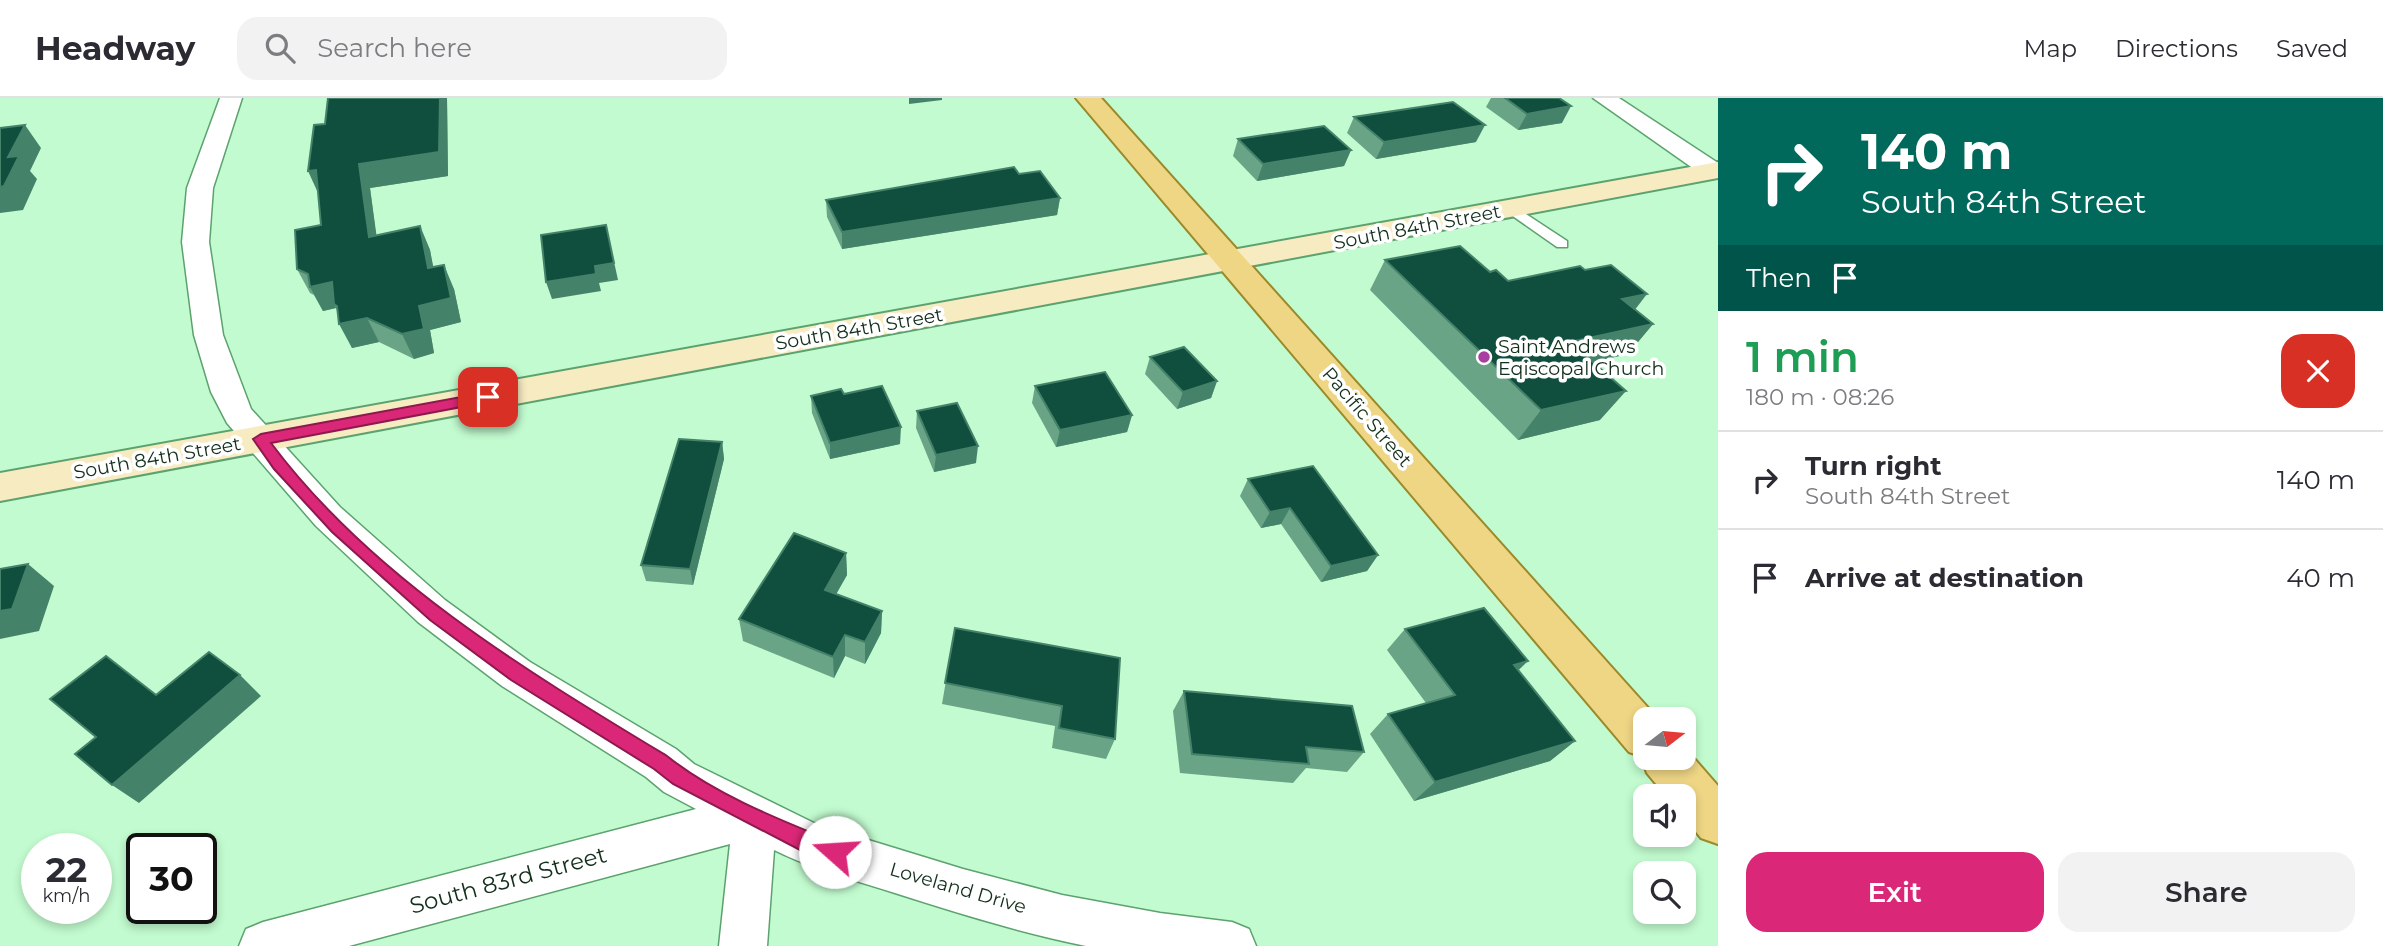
<!DOCTYPE html>
<html lang="en">
<head>
<meta charset="utf-8">
<style>
  body { margin:0; font-family:Montserrat,sans-serif; background:#f2f2f3; color:#2b2b33; height:100vh; display:flex; flex-direction:column; font-size:26px; white-space:nowrap }
  * { box-sizing:border-box; margin:0 }
  p { font-size:23px; color:#7c7c81 }
  .icon { flex:none; width:38px; height:38px; fill:none; stroke:currentColor; stroke-width:2; stroke-linecap:round; stroke-linejoin:round }
  .map { position:relative; flex:1; overflow:hidden }
  .drawer { display:flex; flex-direction:column; background:#fff; width:665px }
  .drawer>* { flex:none }
  .hud { background:#00695c; color:#fff; overflow:hidden }
  .needle { width:46px; rotate:74deg }
  .fabs { position:absolute; left:1633px; top:609px; display:grid; gap:14px }
  .fabs a { display:grid; place-items:center; width:63px; height:63px; border-radius:14px; background:#fff; box-shadow:0 4px 10px #0003; font-size:35px }
  .speed { position:absolute; left:21px; top:735px; display:flex; gap:14px; font-size:35px; font-weight:700; text-align:center }
  .speed>* { display:grid; place-content:center; width:91px; height:91px; border-radius:50%; background:#fff; box-shadow:0 4px 10px #0003; line-height:1 }
  .speed small { font-size:18px; font-weight:400 }
  .speed .limit { border:4px solid #111; border-radius:10px; background:#fff; color:#111 }
  .pin { position:absolute; display:grid; place-items:center; width:60px; height:60px; color:#fff; margin:-30px; border-radius:14px; box-shadow:0 4px 10px #0006 }
  .me { position:absolute; width:77px; margin:-38px; rotate:289deg; stroke-linejoin:round; filter:drop-shadow(0 0 5px #0008) }
  .turn { display:flex; align-items:center; gap:24px; height:147px; padding:0 28px; font-size:32px }
  .turn .icon { width:91px; height:91px; stroke-width:2.5 }
  .turn b { display:block; font-size:49px; line-height:60px }
  .then { display:flex; align-items:center; height:66px; padding:0 28px; background:#0003; gap:14px; font-size:26px }
  .round { display:grid; place-items:center; flex:none; width:74px; height:74px; border-radius:21px; background:#f2f2f3 }
  .summary { display:flex; align-items:center; justify-content:space-between; height:119px; padding:0 28px }
  h1 { font-size:42px; font-weight:600; line-height:52px; color:#1e9e55 }
  .action { display:flex; gap:14px; margin-top:auto; padding:14px 28px }
  .action a { flex:1; height:80px; border-radius:21px; background:#db2777; color:#fff; font-size:28px; font-weight:600; line-height:80px; text-align:center }
  .action a+a { background:#f2f2f3; color:#2b2b33 }
  ul { padding:0; list-style:none }
  li { display:flex; align-items:center; gap:21px; height:98px; padding:0 28px; border-top:2px solid #e1e1e2 }
  li div { flex:1 }
  li b { display:block; font-size:26px }
  li em { font-style:normal }
  header { display:flex; align-items:center; gap:42px; box-sizing:border-box; height:98px; padding:0 35px; background:#fff; border-bottom:2px solid #e1e1e2 }
  header strong { font-size:33px }
  nav { display:flex; gap:38px; margin-inline-start:auto; font-size:24px }
  .search { width:490px; height:63px; background:#f2f2f3; display:flex; align-items:center; gap:18px; box-sizing:border-box; padding:0 24px; border-radius:21px; color:#7c7c81; font-size:26px }
  main { display:flex; flex:1; min-height:0 }
  .map>svg:first-child { display:block }
</style>
</head>
<body>
<header>
<strong>Headway</strong>
<div class="search"><svg class="icon" aria-label="search" viewBox="0 0 24 24"><circle cx="10" cy="10" r="6"/><path d="M15 15l6 6"/></svg>Search here</div>
<nav><a>Map</a><a>Directions</a><a>Saved</a></nav>
</header>
<main>
<div class="map">
<svg width="1718" height="848" viewBox="0 0 1718 848">
  <rect width="100%" height="100%" fill="#c2fbcf"/>
  <g fill="none" stroke-linecap="round" stroke-linejoin="round">
    <g stroke="#5ca26f" stroke-width="3">
      <polygon id="lane" points="1512,107 1567,143 1567,149 1557,149 1507,114 1506,111"/>
    </g>
    <g stroke="#5ca26f" stroke-width="3">
      <g id="street">
        <path d="M220,0H242L213,90L209,144L223,237L251,311L340,409L445,502L530,564L676,651L694,666L816,726L963,771L1062,797L1160,815L1232,824L1249,831L1256,848H1086C1021,835 958,815 895,795C854,782 812,771 774,752L767,848H719L730,746L349,848H239L246,831L263,824L696,711L664,694L646,679L502,588L418,524L316,428L227,325L211,294L194,237L182,144L187,90Z"/>
        <polygon points="1593,0 1619,0 1718,65 1718,79 1704,78"/>
      </g>
    </g>
    <g stroke="#5ca26f" stroke-width="4">
      <polygon id="secondary" points="1718,64 1718,80 0,403 0,375"/>
    </g>
    <g stroke="#9a8a2b" stroke-width="4">
      <polygon id="primary" points="1076,0 1101,0 1658,621 1645,621 1645,660 1684,660 1684,649 1718,688 1718,746 1701,740 1684,719 1684,698 1666,698 1647,675 1641,658 1629,654"/>
    </g>
    <use href="#lane" fill="#fff" fill-rule="evenodd"/>
    <use href="#street" fill="#fff" fill-rule="evenodd"/>
    <use href="#secondary" fill="#f7ebc2" fill-rule="evenodd"/>
    <use href="#primary" fill="#efd685" fill-rule="evenodd"/>
  </g>
  <g fill="#69a486">
    <polygon points="328,0 447,0 448,78 370,90 376,137 420,128 430,152 433,169 454,191 461,224 430,232 434,255 414,261 379,244 352,250 336,210 323,213 314,197 310,195 297,171 321,127 325,26"/>
    <polygon points="1491,0 1559,0 1562,25 1518,32 1486,9"/>
    <polygon points="1354,19 1476,44 1376,61 1347,35"/>
    <polygon points="1238,41 1351,52 1344,68 1257,83 1233,58"/>
    <polygon points="1019,76 1060,100 1057,117 842,151 827,119 826,102"/>
    <polygon points="1385,162 1508,183 1635,212 1653,226 1628,256 1593,264 1600,322 1518,342 1370,192"/>
    <polygon points="1150,259 1217,283 1211,300 1177,311 1145,276"/>
    <polygon points="1035,288 1132,317 1127,334 1056,349 1032,305"/>
    <polygon points="844,296 900,346 830,361 812,315 811,298"/>
    <polygon points="917,313 976,365 934,374 916,330"/>
    <polygon points="722,344 724,361 693,487 646,483 641,467"/>
    <polygon points="1248,381 1378,457 1367,473 1321,484 1281,426 1261,430 1240,398"/>
    <polygon points="846,455 847,477 836,496 882,513 881,535 865,566 845,558 834,580 743,543 739,521"/>
    <polygon points="955,530 1115,641 1106,661 1052,650 1055,628 942,606"/>
    <polygon points="1405,531 1518,573 1575,643 1550,663 1414,703 1370,636 1388,616 1426,605 1387,552"/>
    <polygon points="1184,593 1364,654 1347,674 1306,670 1293,685 1180,675 1173,613"/>
  </g>
  <g fill="#45826a">
    <polygon points="440,0 447,0 448,78 370,90 380,163 369,139 359,66"/>
    <polygon points="909,0 942,0 942,2 909,6"/>
    <polygon points="1571,8 1562,25 1518,32 1527,16"/>
    <polygon points="25,27 41,50 30,73 37,81 23,112 0,115 0,89 8,59"/>
    <polygon points="1485,27 1476,44 1376,61 1384,44"/>
    <polygon points="1351,52 1344,68 1257,83 1263,66"/>
    <polygon points="316,72 319,97 308,73"/>
    <polygon points="1060,100 1057,117 842,151 842,134"/>
    <polygon points="606,127 618,182 599,185 601,193 552,201 546,184 595,168"/>
    <polygon points="420,128 430,152 438,194 428,170"/>
    <polygon points="444,167 454,191 461,224 430,232 434,255 414,261 402,236"/>
    <polygon points="332,184 334,206 336,210 323,213 310,189"/>
    <polygon points="1647,196 1624,226 1622,201"/>
    <polygon points="367,220 379,244 352,250 339,226"/>
    <polygon points="1653,226 1628,256 1548,274 1570,244"/>
    <polygon points="1217,283 1211,300 1177,311 1183,294"/>
    <polygon points="1626,293 1600,322 1518,342 1541,312"/>
    <polygon points="1132,317 1127,334 1056,349 1060,332"/>
    <polygon points="901,329 900,346 830,361 830,345"/>
    <polygon points="722,344 724,361 693,487 690,471"/>
    <polygon points="978,348 976,365 934,374 936,357"/>
    <polygon points="1290,410 1281,426 1261,430 1270,414"/>
    <polygon points="846,455 847,477 826,514 825,492"/>
    <polygon points="1378,457 1367,473 1321,484 1331,468"/>
    <polygon points="28,466 54,488 39,533 0,541 0,513"/>
    <polygon points="882,513 881,535 865,566 865,544"/>
    <polygon points="845,537 845,558 834,580 833,559"/>
    <polygon points="1528,563 1506,584 1514,567"/>
    <polygon points="240,577 261,598 139,705 112,687"/>
    <polygon points="1575,643 1550,663 1414,703 1435,684"/>
  </g>
  <g fill="#104e3e" stroke="#45826a" stroke-width="2">
    <polygon points="328,0 440,0 439,54 359,66 369,139 420,128 428,170 444,167 451,200 419,208 424,231 402,236 367,220 339,226 337,208 334,206 332,184 310,189 308,176 297,171 295,132 321,127 316,72 308,73 314,27 325,26"/>
    <polygon points="1505,0 1559,0 1571,8 1527,16"/>
    <polygon points="1453,4 1485,27 1384,44 1354,19"/>
    <polygon points="25,27 8,59 19,58 4,88 0,89 0,30"/>
    <polygon points="1324,28 1351,52 1263,66 1238,41"/>
    <polygon points="1014,69 1019,76 1040,73 1060,100 842,134 826,102"/>
    <polygon points="606,127 614,165 595,168 596,176 546,184 541,137"/>
    <polygon points="1460,148 1490,174 1496,172 1508,183 1580,168 1585,172 1611,167 1647,196 1622,201 1653,226 1570,244 1626,293 1541,312 1385,162"/>
    <polygon points="1184,249 1217,283 1183,294 1150,259"/>
    <polygon points="1105,274 1132,317 1060,332 1035,288"/>
    <polygon points="882,288 901,329 830,345 811,298 841,291 844,296"/>
    <polygon points="957,305 978,348 936,357 917,313"/>
    <polygon points="679,341 722,344 690,471 641,467"/>
    <polygon points="1313,368 1378,457 1331,468 1290,410 1270,414 1248,381"/>
    <polygon points="794,435 846,455 825,492 882,513 865,544 845,537 833,559 739,521"/>
    <polygon points="28,466 12,511 0,513 0,471"/>
    <polygon points="1484,510 1528,563 1514,567 1575,643 1435,684 1388,616 1455,597 1405,531"/>
    <polygon points="955,530 1120,560 1115,641 1059,630 1062,608 945,585"/>
    <polygon points="209,554 240,577 112,687 75,656 96,639 50,601 106,558 156,597"/>
    <polygon points="1184,593 1352,608 1364,654 1306,649 1309,666 1192,656"/>
  </g>
  <path fill="#db2777" stroke="#8e194d" stroke-width="2" d="M488,294L495,299L493,303L271,345C372,480 525,572 667,658C717,698 783,723 842,747L845,754L842,761L835,764L802,753L673,686L654,671L511,582L430,522L332,434L274,371L253,341L261,336Z"/>
  <circle fill="#a93fa1" stroke="#fff" stroke-width="2.5" cx="1484" cy="259" r="7"/>
  <g text-anchor="middle" dominant-baseline="central" stroke-width="7" stroke-linejoin="round" paint-order="stroke">
    <g font-size="19" fill="#122f1b" stroke="#fff">
      <text transform="translate(1417 129) rotate(-11)">South 84th Street</text>
      <text transform="translate(859 231) rotate(-10)">South 84th Street</text>
      <text transform="translate(1367 319) rotate(49)">Pacific Street</text>
      <text transform="translate(157 360) rotate(-10)">South 84th Street</text>
      <text transform="translate(958 790) rotate(16)">Loveland Drive</text>
    </g>
    <g font-size="19" fill="#122f1b" stroke="#fff" text-anchor="start">
      <text x="1498" y="248">Saint Andrews<tspan x="1498" dy="22">Eqiscopal Church</tspan></text>
    </g>
    <g font-size="23" fill="#122f1b" stroke="#fff">
      <text transform="translate(508 782) rotate(-15)">South 83rd Street</text>
    </g>
  </g>
</svg>
<div class="fabs">
<a><svg class="needle" viewBox="-14 -14 28 28"><path d="M0-13l5 13h-10z" fill="#e53935"/><path d="M0 13l5-13h-10z" fill="#7c7c81"/></svg></a>
<a><svg class="icon" aria-label="sound" viewBox="0 0 24 24"><path d="M4 9h4l5-4v14l-5-4H4zM17 9q2 3 0 6"/></svg></a>
<a><svg class="icon" aria-label="search" viewBox="0 0 24 24"><circle cx="10" cy="10" r="6"/><path d="M15 15l6 6"/></svg></a>
</div>
<div class="speed"><div>22<small>km/h</small></div><div class="limit">30</div></div>
<div class="pin" style="left:488px;top:299px;background:#d93025"><svg class="icon" aria-label="arrive" viewBox="0 0 24 24"><path d="M6 21V4h12l-3 4 3 4H6"/></svg></div>
<svg class="me" style="left:835px;top:754px" viewBox="-20 -20 40 40"><circle r="19" fill="#fff"/><path d="M0-13L10 11 0 6-10 11z" fill="#db2777"/></svg>
</div>
<section class="drawer">
<div class="hud">
<div class="turn"><svg class="icon" aria-label="right" viewBox="0 0 24 24"><path d="M7 20v-9h11M14 6l5 5-5 5"/></svg><div><b>140 m</b>South 84th Street</div></div>
<div class="then">Then<svg class="icon" aria-label="arrive" viewBox="0 0 24 24"><path d="M6 21V4h12l-3 4 3 4H6"/></svg></div>
</div>
<div class="summary"><div><h1>1 min</h1><p>180 m · 08:26</p></div><a class="round" style="background:#d93025;color:#fff"><svg class="icon" aria-label="close" viewBox="0 0 24 24"><path d="M6 6l12 12M18 6L6 18"/></svg></a></div>
<ul>
<li><svg class="icon" aria-label="right" viewBox="0 0 24 24"><path d="M7 20v-9h11M14 6l5 5-5 5"/></svg><div><b>Turn right</b><p>South 84th Street</p></div><em>140 m</em></li>
<li><svg class="icon" aria-label="arrive" viewBox="0 0 24 24"><path d="M6 21V4h12l-3 4 3 4H6"/></svg><div><b>Arrive at destination</b></div><em>40 m</em></li>
</ul>
<div class="action"><a>Exit</a><a>Share</a></div>
</section>
</main>
</body>
</html>
